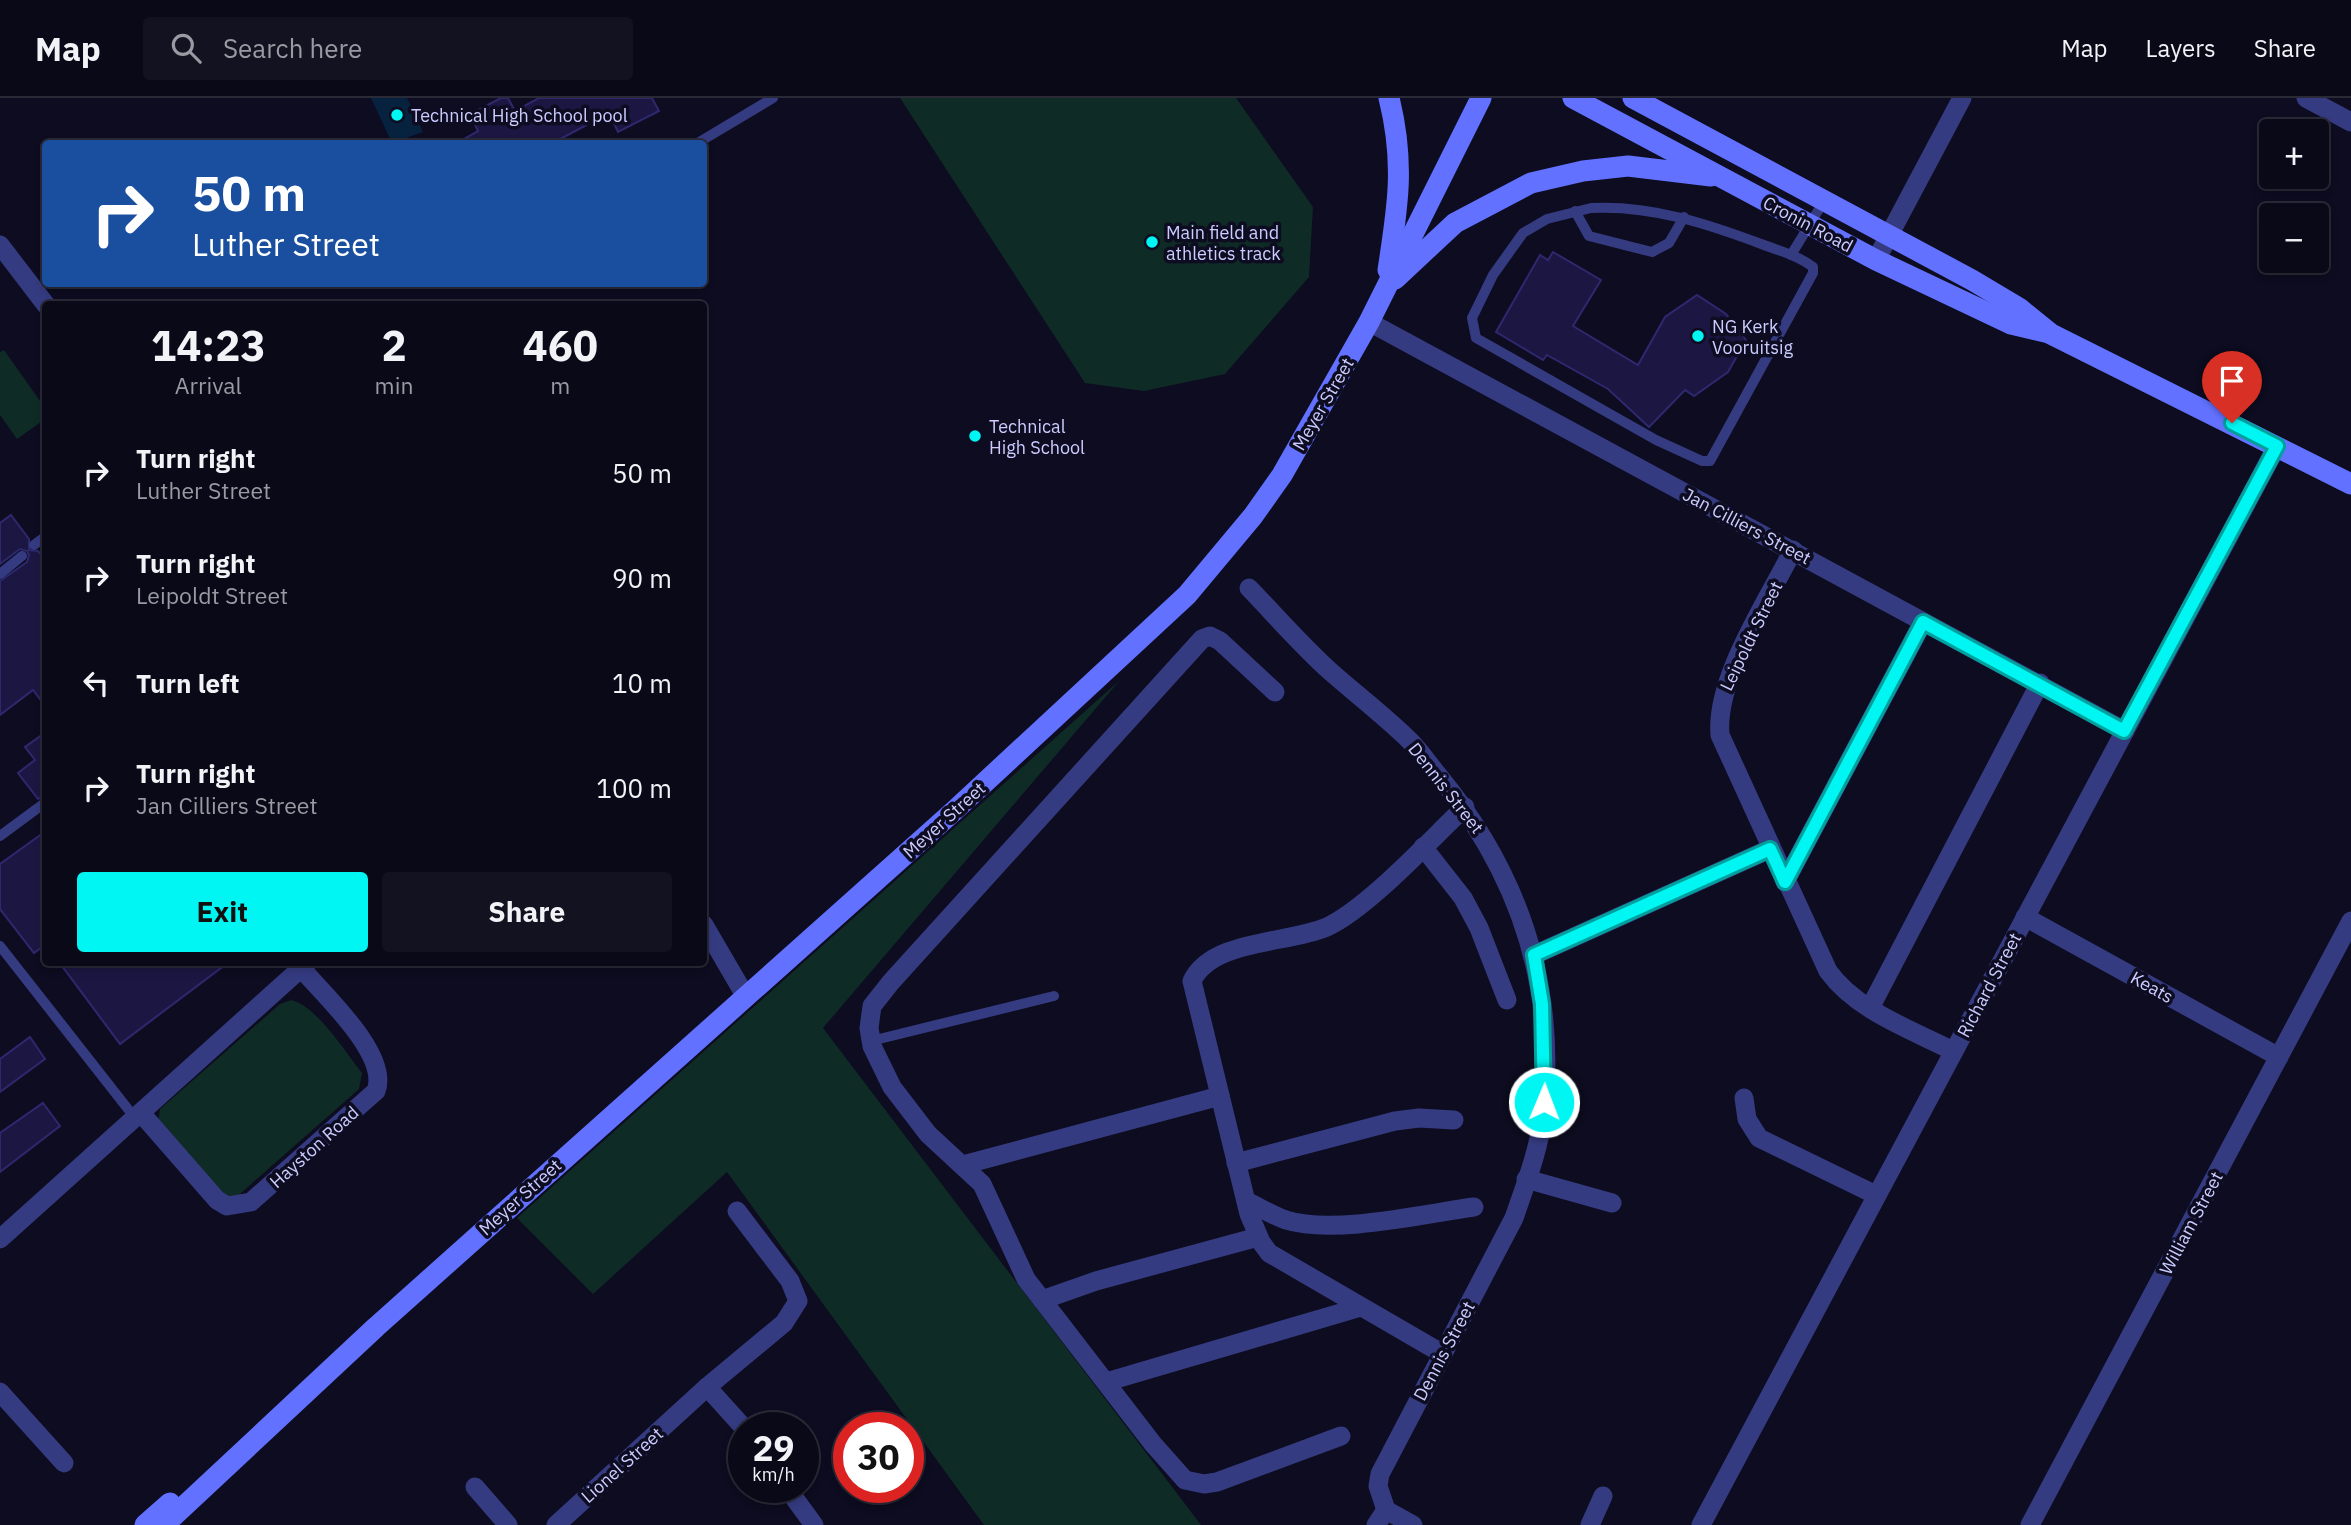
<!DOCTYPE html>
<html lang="en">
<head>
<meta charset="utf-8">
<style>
  body { margin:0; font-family:"IBM Plex Sans",sans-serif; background:#131221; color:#f1f3f6; height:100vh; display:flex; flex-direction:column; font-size:26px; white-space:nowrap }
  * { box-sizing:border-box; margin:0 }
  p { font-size:23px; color:#999aa2 }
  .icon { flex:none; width:38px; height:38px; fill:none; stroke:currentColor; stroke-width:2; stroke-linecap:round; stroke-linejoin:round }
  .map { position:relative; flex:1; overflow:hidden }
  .panel { position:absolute; left:42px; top:203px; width:665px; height:665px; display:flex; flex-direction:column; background:#0a0918; border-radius:7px; box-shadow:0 4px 10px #0003,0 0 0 2px #2a2a37 }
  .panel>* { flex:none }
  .top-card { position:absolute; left:42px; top:42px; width:665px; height:147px; border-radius:7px; box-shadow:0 4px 10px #0003,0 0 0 2px #2a2a37; background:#1a4fa0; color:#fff; overflow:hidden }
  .controls { position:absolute; left:2259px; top:21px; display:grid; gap:14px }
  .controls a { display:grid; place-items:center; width:70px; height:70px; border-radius:7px; background:#0a0918; box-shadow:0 4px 10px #0003,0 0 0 2px #2a2a37; font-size:35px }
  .speed { position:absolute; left:728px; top:1314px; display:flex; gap:14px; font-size:35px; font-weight:700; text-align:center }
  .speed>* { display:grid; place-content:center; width:91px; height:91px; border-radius:50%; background:#0a0918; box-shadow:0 4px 10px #0003,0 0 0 2px #2a2a37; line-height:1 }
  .speed small { font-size:18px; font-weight:400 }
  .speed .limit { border:10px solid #d22; background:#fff; color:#111 }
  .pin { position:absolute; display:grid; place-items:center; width:60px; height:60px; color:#fff; margin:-72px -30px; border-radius:50% 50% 50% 0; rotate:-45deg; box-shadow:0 0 7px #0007 }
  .pin .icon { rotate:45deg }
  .me { position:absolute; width:77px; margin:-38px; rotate:1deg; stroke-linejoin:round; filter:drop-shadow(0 0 5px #0008) }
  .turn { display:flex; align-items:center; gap:24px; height:147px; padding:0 35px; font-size:32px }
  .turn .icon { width:91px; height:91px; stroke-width:2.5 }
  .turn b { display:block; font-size:49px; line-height:60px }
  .eta { display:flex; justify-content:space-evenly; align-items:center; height:119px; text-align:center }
  .eta b { font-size:42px; font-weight:800; line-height:49px }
  .button { display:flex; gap:14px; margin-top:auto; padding:14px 35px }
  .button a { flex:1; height:80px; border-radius:7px; background:#00f6f2; color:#111; font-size:28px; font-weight:800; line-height:80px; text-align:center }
  .button a+a { background:#131221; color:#f1f3f6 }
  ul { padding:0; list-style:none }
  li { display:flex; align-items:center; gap:21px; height:105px; padding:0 35px }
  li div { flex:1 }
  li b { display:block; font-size:26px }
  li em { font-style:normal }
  header { display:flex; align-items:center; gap:42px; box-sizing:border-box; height:98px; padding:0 35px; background:#0a0918; border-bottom:2px solid #2a2a37 }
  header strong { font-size:33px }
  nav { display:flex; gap:38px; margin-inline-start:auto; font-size:24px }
  .search { width:490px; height:63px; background:#131221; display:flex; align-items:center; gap:18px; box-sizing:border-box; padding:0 24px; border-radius:7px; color:#999aa2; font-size:26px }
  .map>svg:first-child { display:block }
</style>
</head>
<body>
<header>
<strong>Map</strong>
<div class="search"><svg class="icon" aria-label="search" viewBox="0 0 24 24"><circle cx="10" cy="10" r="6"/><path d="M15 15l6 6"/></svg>Search here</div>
<nav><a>Map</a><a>Layers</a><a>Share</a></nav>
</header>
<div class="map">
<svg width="2351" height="1427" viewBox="0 0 2351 1427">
  <rect width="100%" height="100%" fill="#0d0c20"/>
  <g fill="#0f2b26">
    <polygon points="900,0 1236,0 1313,109 1309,179 1225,276 1144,293 1085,285"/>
    <polygon points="4,252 45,310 45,321 17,341 0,317 0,254"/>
    <polygon points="1120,582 823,930 1201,1427 984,1427 727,1074 593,1196 517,1120"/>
    <path d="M291,902C316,907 346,955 362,975L359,991L232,1103L157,1032L160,1011L280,906Z"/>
  </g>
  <polygon fill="#07223e" points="371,0 407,0 423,34 392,45"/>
  <g fill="#1b1742" stroke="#2e296f" stroke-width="2">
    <polygon points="501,0 508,0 515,13 539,0 652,0 659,13 618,34 609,15 551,46 455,46 478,33 470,16"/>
    <polygon points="1553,154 1601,182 1573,228 1638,267 1665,219 1697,197 1726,216 1746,242 1728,274 1694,298 1685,292 1649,329 1608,291 1547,257 1543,262 1496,234 1540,157 1548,162"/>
    <polygon points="11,417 29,441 29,452 38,453 46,462 46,609 33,592 0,617 0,483 27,464 29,457 27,453 20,451 0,466 0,425"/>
    <polygon points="46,634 46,697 38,701 18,675 35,662 25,649"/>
    <polygon points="46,733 46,846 34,855 0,811 0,766"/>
    <polygon points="59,864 229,864 120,946"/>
    <polygon points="30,939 45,961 0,994 0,961"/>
    <polygon points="43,1005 60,1028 0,1074 0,1035"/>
  </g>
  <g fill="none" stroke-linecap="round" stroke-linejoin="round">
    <g stroke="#353b81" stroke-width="10">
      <polyline points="696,46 773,0"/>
      <path d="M1591,110C1652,107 1708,126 1764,147C1780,153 1799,158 1813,169V175L1710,363H1702L1656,342L1476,240L1472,220L1493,177L1523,135L1547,121Z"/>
      <polyline points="1575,113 1589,138 1652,154 1669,145 1684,119"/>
      <polyline points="1791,157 1824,103"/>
      <polyline points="34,447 46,438"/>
      <polyline points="0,476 22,458"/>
      <polyline points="0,738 46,704"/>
      <polyline points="0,848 135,1020"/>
      <polyline points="871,943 1054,898"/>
    </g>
    <g stroke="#353b81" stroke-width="19">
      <polyline points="2306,0 2351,24"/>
      <polyline points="0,147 46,207"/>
      <polyline points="1876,162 1962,0"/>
      <polyline points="1369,224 2125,633"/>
      <path d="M1793,452C1767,504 1715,581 1720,637L1828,873C1857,913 1910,931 1953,953"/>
      <path d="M1249,490C1276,518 1302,548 1331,574C1356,596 1383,617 1407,640C1419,651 1428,665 1438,677C1519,775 1557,889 1543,1017C1539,1052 1525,1088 1514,1120L1380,1376L1378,1388L1386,1412"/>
      <polyline points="1275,594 1220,543 1210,538 1202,541 891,884 872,908 869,930 872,948 892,989 928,1036 982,1086 1026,1181 1153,1346 1185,1382 1204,1386 1217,1384 1341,1338"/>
      <polyline points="1423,749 1463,800 1479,830 1507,902"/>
      <polyline points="1785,784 1923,524"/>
      <polyline points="2025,819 2279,959"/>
      <polyline points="704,827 746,899"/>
      <polyline points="1534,857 1770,751"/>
      <polyline points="1870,910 2040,585"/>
      <polyline points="1744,1000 1747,1021 1759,1040 1876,1097"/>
      <path d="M141,1015L217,1102L227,1108L251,1104L376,993C390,957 324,897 301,870"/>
      <polyline points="1236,1065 1395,1023 1419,1020 1454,1022"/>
      <polyline points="963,1067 1220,998"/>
      <polyline points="1526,1081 1612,1105"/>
      <path d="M1246,1103C1259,1109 1272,1117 1286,1122C1333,1137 1424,1116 1474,1109"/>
      <polyline points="0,1141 308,864"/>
      <polyline points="1042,1202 1096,1183 1258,1139"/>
      <path d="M1443,1256L1269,1155L1261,1144L1249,1116L1192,883C1212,841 1288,846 1327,829C1368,810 1431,741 1465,709"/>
      <polyline points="1106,1284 1361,1209"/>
      <polyline points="707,1289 784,1225 798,1203 790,1183 737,1113"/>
      <polyline points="0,1294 64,1365"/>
      <polyline points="475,1389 508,1427"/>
      <polyline points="787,1390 814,1427"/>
      <polyline points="1386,1412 1413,1427"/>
      <polyline points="556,1427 707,1289 744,1330"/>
      <polyline points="1376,1427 1386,1412"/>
      <polyline points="1590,1427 1603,1398"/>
      <polyline points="1701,1427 2277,348"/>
      <polyline points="2030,1427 2351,823"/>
    </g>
    <g stroke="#6271ff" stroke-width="21">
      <polyline points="1573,0 1876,162 2011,226 2045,234"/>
      <polyline points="1633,0 1972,182 2019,210 2051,236 2351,386"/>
      <path d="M1388,172C1398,108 1405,64 1389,0"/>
      <polyline points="1395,181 1455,125 1531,85 1583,73 1628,68 1711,78"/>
      <polyline points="145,1427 170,1405"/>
      <polyline points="164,1427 376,1229 955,712 1187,497 1253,418 1282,377 1369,224 1481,0"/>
    </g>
  </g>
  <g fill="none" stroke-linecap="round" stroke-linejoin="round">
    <g stroke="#00a09d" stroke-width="18">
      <polyline id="route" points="1544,1004 1542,906 1534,857 1770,751 1785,784 1923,524 2124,633 2277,348 2232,325"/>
    </g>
    <use href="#route" stroke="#00f6f2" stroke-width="12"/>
  </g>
  <g fill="#00f6f2" stroke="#0d0c20" stroke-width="2.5">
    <circle cx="397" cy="17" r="7"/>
    <circle cx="1152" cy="144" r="7"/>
    <circle cx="1698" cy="238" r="7"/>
    <circle cx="975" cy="338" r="7"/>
  </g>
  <g text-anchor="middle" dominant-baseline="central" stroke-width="7" stroke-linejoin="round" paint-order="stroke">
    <g font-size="18" fill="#cbccff" stroke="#0d0c20" text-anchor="start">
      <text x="411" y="17">Technical High School pool</text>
      <text x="1166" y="134">Main field and<tspan x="1166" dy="21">athletics track</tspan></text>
      <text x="1712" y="228">NG Kerk<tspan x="1712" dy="21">Vooruitsig</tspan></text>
      <text x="989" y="328">Technical<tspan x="989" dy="21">High School</tspan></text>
    </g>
    <g font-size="18" fill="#cbccff" stroke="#0d0c20">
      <text transform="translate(1808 126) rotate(28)">Cronin Road</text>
      <text transform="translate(1323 306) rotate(-60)">Meyer Street</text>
      <text transform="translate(1747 428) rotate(28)">Jan Cilliers Street</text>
      <text transform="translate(1751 538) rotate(-64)">Leipoldt Street</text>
      <text transform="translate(1446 690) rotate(52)">Dennis Street</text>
      <text transform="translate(944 722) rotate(-42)">Meyer Street</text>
      <text transform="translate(1989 887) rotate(-62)">Richard Street</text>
      <text transform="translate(2152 889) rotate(29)">Keats</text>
      <text transform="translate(314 1049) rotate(-42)">Hayston Road</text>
      <text transform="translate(520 1099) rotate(-42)">Meyer Street</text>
      <text transform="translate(2191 1125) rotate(-62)">William Street</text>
      <text transform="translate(1444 1253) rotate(-62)">Dennis Street</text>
      <text transform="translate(622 1367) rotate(-42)">Lionel Street</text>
    </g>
  </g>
</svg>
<div class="controls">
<a>+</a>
<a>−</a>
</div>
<div class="speed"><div>29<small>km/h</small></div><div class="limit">30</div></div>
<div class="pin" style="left:2232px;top:325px;background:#d93025"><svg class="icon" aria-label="arrive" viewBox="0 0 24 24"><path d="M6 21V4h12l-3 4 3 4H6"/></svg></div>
<svg class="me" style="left:1544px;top:1004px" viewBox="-20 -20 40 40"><circle r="17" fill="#00f6f2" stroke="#fff" stroke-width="3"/><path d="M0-11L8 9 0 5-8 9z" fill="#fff"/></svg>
<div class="top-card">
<div class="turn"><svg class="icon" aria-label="right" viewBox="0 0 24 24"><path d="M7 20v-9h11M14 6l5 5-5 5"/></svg><div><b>50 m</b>Luther Street</div></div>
</div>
<section class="panel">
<div class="eta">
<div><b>14:23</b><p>Arrival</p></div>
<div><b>2</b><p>min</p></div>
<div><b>460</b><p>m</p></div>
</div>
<ul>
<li><svg class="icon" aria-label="right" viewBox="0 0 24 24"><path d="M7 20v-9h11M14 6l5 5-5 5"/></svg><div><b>Turn right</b><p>Luther Street</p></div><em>50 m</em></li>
<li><svg class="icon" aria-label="right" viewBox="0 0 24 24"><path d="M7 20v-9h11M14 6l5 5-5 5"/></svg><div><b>Turn right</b><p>Leipoldt Street</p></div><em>90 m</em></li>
<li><svg class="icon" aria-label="left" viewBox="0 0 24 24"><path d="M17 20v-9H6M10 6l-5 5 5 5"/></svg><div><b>Turn left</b></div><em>10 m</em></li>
<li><svg class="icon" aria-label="right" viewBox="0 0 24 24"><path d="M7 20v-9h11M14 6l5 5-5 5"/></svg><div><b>Turn right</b><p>Jan Cilliers Street</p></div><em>100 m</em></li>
</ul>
<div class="button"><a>Exit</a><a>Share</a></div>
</section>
</div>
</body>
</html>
